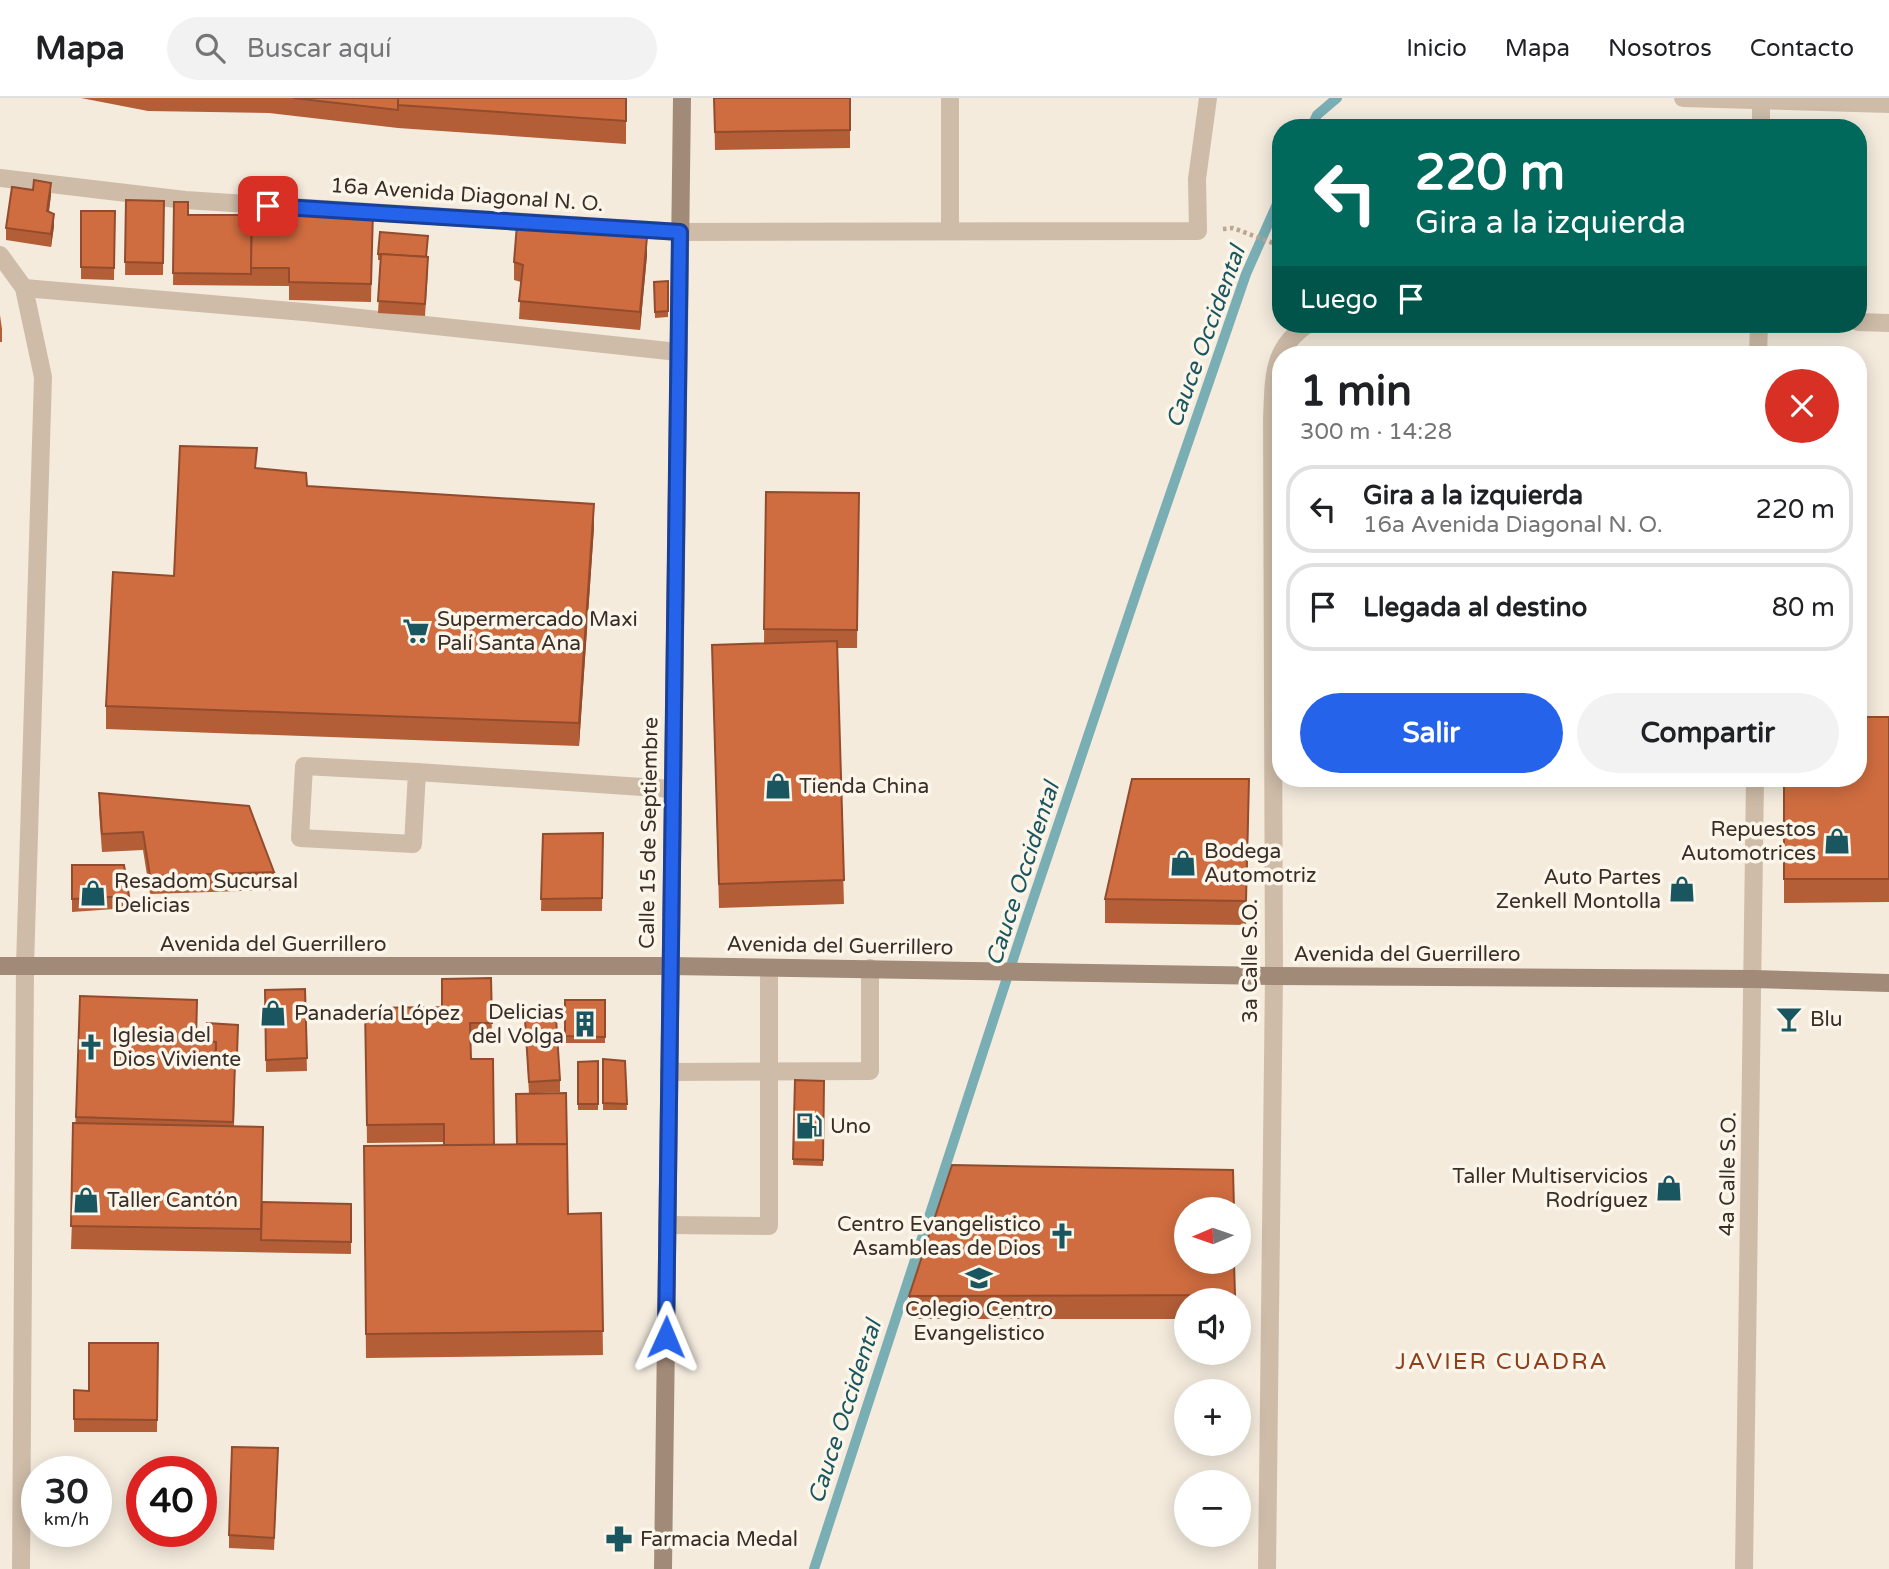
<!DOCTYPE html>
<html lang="es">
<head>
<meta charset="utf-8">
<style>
  body { margin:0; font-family:"Varela Round",sans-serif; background:#f2f2f2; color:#202124; height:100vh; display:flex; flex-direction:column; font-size:26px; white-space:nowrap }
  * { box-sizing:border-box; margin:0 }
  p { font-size:23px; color:#757577 }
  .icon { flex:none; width:38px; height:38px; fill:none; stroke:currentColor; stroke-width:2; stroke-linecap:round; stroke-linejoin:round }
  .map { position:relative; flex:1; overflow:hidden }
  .drawer { position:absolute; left:1272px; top:248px; width:595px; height:441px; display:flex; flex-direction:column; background:#fff; border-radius:28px; box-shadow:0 4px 18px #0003 }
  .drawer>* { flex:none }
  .top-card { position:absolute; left:1272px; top:21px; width:595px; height:214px; border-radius:28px; box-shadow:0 4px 18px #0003; background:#00695c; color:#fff; overflow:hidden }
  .needle { width:46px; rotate:268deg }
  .tools { position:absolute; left:1174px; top:1099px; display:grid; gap:14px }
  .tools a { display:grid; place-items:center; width:77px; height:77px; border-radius:50%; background:#fff; box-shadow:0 4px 18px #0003; font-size:35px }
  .speed { position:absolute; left:21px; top:1358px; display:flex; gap:14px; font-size:35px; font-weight:700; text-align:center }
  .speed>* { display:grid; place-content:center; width:91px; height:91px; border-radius:50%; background:#fff; box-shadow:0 4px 18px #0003; line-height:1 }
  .speed small { font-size:18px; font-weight:400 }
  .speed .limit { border:10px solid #d22; background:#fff; color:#111 }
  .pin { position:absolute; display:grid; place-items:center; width:60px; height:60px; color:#fff; margin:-30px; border-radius:14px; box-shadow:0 4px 10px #0006 }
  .me { position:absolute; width:77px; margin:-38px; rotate:1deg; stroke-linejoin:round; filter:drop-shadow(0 0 5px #0008) }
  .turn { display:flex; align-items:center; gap:24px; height:147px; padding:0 28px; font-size:32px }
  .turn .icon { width:91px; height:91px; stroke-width:2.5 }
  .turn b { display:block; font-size:49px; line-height:60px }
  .then { display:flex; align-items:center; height:66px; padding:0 28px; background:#0003; gap:14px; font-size:26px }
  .round { display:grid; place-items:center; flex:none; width:74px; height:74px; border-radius:37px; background:#f2f2f2 }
  .headline { display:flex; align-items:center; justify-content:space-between; height:119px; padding:0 28px }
  h1 { font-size:42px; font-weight:700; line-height:52px }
  .button { display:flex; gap:14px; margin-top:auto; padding:14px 28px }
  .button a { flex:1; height:80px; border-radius:42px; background:#2563eb; color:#fff; font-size:28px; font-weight:700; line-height:80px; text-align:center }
  .button a+a { background:#f2f2f2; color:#202124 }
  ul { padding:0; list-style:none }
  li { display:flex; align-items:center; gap:21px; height:88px; margin:0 14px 10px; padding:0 14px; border:4px solid #e0e0e0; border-radius:28px }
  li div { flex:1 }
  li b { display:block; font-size:26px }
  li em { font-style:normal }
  header { display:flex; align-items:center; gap:42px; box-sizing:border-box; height:98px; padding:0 35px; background:#fff; border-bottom:2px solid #e0e0e0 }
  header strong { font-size:33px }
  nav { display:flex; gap:38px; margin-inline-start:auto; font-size:24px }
  .search { width:490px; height:63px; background:#f2f2f2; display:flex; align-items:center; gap:18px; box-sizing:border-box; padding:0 24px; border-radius:38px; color:#757577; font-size:26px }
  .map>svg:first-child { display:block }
</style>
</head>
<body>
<header>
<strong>Mapa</strong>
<div class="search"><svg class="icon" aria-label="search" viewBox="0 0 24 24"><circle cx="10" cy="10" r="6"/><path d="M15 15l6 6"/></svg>Buscar aquí</div>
<nav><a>Inicio</a><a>Mapa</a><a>Nosotros</a><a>Contacto</a></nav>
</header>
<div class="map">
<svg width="1889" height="1471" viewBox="0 0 1889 1471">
  <rect width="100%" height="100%" fill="#f4ebdd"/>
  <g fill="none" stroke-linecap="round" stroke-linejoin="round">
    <g stroke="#79aeb4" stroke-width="10">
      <polyline points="1311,30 1317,17 1337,0"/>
      <polyline points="814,1471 1023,831 1141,481 1246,176 1281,97"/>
    </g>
    <polyline stroke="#baa691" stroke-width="4.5" stroke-dasharray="3.5 3.5" stroke-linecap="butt" points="1223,131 1233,130 1281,148"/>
    <g stroke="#cebca8" stroke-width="18">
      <polyline points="1683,0 1889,6"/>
      <polyline points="1761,30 1761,2"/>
      <polygon points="304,668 417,674 413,746 300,740"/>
      <polyline points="417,674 672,691"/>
      <polyline points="669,974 870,973 870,870"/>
      <polyline points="667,1127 769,1128 769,870"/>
    </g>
    <g stroke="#cebca8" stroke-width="18">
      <polyline points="0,80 185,102 680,134 1198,133 1197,81 1208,0"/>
      <polyline points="950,133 950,0"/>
      <polyline points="0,157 24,190 43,279 25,868 21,1471"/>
      <polyline points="24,190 304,214 678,254"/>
      <polyline points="1858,224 1889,225"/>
      <polyline points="1758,257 1759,226"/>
      <path d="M1267,1471L1274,878L1272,321C1274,280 1271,251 1308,226"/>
      <polyline points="1744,1471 1755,681"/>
    </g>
    <g stroke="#a28a79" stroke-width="18">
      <polyline points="0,868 670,868 1274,878 1753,881 1889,885"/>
      <polyline points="663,1471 682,0"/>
    </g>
  </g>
  <g fill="#b35e37">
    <polygon points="81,0 626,0 626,46 398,30 269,15 148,13"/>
    <polygon points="714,0 850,0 850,50 715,52"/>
    <polygon points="51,97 49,114 54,128 51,149 6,142 6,130"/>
    <polygon points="126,102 164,103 163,177 125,177"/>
    <polygon points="174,104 188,116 252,117 373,113 371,204 289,202 289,188 173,187"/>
    <polygon points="81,113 115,113 114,182 81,181"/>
    <polygon points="378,156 427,159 428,171 425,218 378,215 381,162 378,162"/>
    <polygon points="647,157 640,232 519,221 521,184 514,182 514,164"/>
    <polygon points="668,183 668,219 655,220 654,184"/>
    <polygon points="0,217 2,231 2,244 0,244"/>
    <polygon points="257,370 307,388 594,429 579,648 106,631 106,608 174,478"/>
    <polygon points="766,394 859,395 857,550 837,550 844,806 719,810 712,547 764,545"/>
    <polygon points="1889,619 1889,804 1784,805 1784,681"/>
    <polygon points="99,695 274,774 274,792 150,796 143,752 102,754 99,713"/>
    <polygon points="1249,704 1246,827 1105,825 1105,801"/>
    <polygon points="603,735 602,813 541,813 543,736"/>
    <polygon points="72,767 129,798 129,810 72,814"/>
    <polygon points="491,880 492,943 471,943 471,961 494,1047 517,1046 529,996 525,922 560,982 560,994 538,995 568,1116 601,1115 603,1257 366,1260 364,1048 444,1047 444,1044 367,1045 365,910 442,909"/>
    <polygon points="305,891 307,973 266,974 265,892"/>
    <polygon points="80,898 196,943 206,943 238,927 237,963 216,962 216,964 235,988 234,1028 262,1104 351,1106 351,1156 71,1151"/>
    <rect x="565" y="902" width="40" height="43"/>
    <polygon points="603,961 625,963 627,1012 603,1012"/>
    <polygon points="598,963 598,1012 578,1012 578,964"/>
    <polygon points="795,982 824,983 823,1068 793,1067"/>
    <polygon points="1234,1164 1235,1202 1186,1202 1186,1221 909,1221 909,1198"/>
    <polygon points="158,1245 157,1334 74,1334 74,1292 89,1293"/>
    <polygon points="278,1362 274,1452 229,1450 229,1437"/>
  </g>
  <g fill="#924c2d">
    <polygon points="51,85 51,97 47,125 47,113"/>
    <polygon points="54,116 54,128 51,149 51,136"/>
    <polygon points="647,139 647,157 640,232 640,214"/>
    <polygon points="594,406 594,429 579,648 579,625"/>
  </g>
  <g fill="#d06d40" stroke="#924c2d" stroke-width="2">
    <polygon points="293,0 398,0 398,12"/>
    <polygon points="398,0 626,0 626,23 398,7"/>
    <polygon points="714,0 850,0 850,32 715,34"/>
    <polygon points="34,82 51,85 47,113 54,116 51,136 6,130 12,89 33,92"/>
    <polygon points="126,102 164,103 163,165 125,164"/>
    <polygon points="174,104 188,104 188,117 252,117 251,176 173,175"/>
    <polygon points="252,111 373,113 371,186 289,184 289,170 251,170"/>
    <polygon points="81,113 115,113 114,170 81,169"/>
    <polygon points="517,126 647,139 640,214 519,203 523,167 514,164"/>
    <polygon points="380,134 428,138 426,159 378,156"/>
    <polygon points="381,156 428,159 425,206 378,203"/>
    <polygon points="668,183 668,213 655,214 654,184"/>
    <polygon points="180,348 257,350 255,370 306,375 307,388 594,406 579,625 106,608 113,474 174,478"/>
    <polygon points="766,394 859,395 857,532 764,531"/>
    <polygon points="837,543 844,782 719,786 712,547"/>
    <polygon points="1858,619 1889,619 1889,781 1784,781 1784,681 1858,681"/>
    <polygon points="1132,681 1249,681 1246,803 1105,801"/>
    <polygon points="99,695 249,708 274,774 150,778 143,734 102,736"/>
    <polygon points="603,735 602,800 541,801 543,736"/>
    <polygon points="72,767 124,767 129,798 72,801"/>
    <polygon points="491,880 492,925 470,925 471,961 493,961 494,1047 444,1047 444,1026 367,1027 365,910 442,909 442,881"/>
    <polygon points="305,891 307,960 266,962 265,892"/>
    <polygon points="80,898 197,902 196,943 216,944 215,964 235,965 233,1024 76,1019"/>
    <polygon points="565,902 605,902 605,939 565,938"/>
    <polygon points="556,920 560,982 529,984 525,922"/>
    <polygon points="207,925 238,927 237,957 216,956 216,944 206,943"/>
    <polygon points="603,961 625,963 627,1006 603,1005"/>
    <polygon points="598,963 598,1006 578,1006 578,964"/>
    <polygon points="795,982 824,983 823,1062 793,1061"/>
    <polygon points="566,995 567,1046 517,1046 516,996"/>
    <polygon points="73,1025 263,1029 261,1131 71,1128"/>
    <polygon points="567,1046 568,1116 601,1115 603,1233 366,1236 364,1048"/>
    <polygon points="952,1067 1233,1072 1234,1111 1186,1111 1186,1164 1234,1164 1235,1197 909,1198"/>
    <polygon points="262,1104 351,1106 351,1144 261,1142"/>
    <polygon points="89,1245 158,1245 157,1322 74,1321 74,1292 89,1293"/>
    <polygon points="232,1349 278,1350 274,1440 229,1437"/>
  </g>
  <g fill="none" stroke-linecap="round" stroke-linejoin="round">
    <g stroke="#184099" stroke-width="18">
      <polyline id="route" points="268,108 680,134 666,1239"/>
    </g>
    <use href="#route" stroke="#2563eb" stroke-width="12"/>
  </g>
  <defs>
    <g id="supermarket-bare" transform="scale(2.1)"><path d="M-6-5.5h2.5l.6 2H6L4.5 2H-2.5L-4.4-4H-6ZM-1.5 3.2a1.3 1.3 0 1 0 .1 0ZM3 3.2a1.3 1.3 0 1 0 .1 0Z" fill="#1a565f" stroke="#fbf5ea" stroke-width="2.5" paint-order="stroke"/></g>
    <g id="shop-bare" transform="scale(2.1)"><path d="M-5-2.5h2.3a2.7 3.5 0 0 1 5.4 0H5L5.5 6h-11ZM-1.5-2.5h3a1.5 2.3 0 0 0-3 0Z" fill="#1a565f" stroke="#fbf5ea" stroke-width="2.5" paint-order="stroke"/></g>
    <g id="bar-bare" transform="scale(2.1)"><path d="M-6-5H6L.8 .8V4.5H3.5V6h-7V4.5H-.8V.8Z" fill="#1a565f" stroke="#fbf5ea" stroke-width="2.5" paint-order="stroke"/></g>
    <g id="building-bare" transform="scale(2.1)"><path d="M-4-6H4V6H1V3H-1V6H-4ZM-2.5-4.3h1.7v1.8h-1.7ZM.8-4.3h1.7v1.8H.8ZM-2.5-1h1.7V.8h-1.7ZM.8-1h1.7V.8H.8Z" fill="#1a565f" stroke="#fbf5ea" stroke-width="2.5" paint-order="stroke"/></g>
    <g id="church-bare" transform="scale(2.1)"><path d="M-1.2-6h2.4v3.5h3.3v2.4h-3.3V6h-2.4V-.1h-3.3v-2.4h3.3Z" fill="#1a565f" stroke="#fbf5ea" stroke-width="2.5" paint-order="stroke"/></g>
    <g id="fuel-bare" transform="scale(2.1)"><path d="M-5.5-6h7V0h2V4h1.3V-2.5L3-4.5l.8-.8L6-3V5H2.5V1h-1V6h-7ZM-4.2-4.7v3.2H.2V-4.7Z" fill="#1a565f" stroke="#fbf5ea" stroke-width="2.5" paint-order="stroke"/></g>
    <g id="school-bare" transform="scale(2.1)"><path d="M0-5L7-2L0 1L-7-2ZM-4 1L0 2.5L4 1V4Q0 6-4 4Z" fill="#1a565f" stroke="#fbf5ea" stroke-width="2.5" paint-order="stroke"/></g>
    <g id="pharmacy-bare" transform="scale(2.1)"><path d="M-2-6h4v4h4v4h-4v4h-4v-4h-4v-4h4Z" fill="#1a565f" stroke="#fbf5ea" stroke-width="2.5" paint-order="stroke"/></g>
  </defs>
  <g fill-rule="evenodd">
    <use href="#supermarket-bare" x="416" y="533"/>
    <use href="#shop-bare" x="778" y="688"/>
    <use href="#shop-bare" x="1837" y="743"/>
    <use href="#shop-bare" x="1183" y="765"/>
    <use href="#shop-bare" x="1682" y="791"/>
    <use href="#shop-bare" x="93" y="795"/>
    <use href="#shop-bare" x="273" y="915"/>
    <use href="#bar-bare" x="1789" y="921"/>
    <use href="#building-bare" x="585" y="926"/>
    <use href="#church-bare" x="91" y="949"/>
    <use href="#fuel-bare" x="809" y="1028"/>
    <use href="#shop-bare" x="1669" y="1090"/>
    <use href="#shop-bare" x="86" y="1102"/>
    <use href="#church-bare" x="1062" y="1138"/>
    <use href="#school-bare" x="979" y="1180"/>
    <use href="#pharmacy-bare" x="619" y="1441"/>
  </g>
  <g text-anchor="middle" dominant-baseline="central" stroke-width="7" stroke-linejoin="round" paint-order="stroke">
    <g font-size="21" fill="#3a2f28" stroke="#fbf5ea">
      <text transform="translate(467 97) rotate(4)">16a Avenida Diagonal N. O.</text>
      <text transform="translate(649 735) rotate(-89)">Calle 15 de Septiembre</text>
      <text x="273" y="846">Avenida del Guerrillero</text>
      <text transform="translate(840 848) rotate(1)">Avenida del Guerrillero</text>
      <text x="1407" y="856">Avenida del Guerrillero</text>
      <text transform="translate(1250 863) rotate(-90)">3a Calle S.O.</text>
      <text transform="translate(1728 1076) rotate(-89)">4a Calle S.O.</text>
    </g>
    <g font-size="21" fill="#3a2f28" stroke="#fbf5ea" text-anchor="start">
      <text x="437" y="521">Supermercado Maxi<tspan x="437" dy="24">Palí Santa Ana</tspan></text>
      <text x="799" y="688">Tienda China</text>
      <text x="1816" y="731" text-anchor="end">Repuestos<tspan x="1816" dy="24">Automotrices</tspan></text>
      <text x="1204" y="753">Bodega<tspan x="1204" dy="24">Automotriz</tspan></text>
      <text x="1661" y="779" text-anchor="end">Auto Partes<tspan x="1661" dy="24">Zenkell Montolla</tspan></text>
      <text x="114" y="783">Resadom Sucursal<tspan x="114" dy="24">Delicias</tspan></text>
      <text x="564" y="914" text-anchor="end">Delicias<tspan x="564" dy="24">del Volga</tspan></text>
      <text x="294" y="915">Panadería López</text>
      <text x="1810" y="921">Blu</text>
      <text x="112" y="937">Iglesia del<tspan x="112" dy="24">Dios Viviente</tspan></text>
      <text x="830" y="1028">Uno</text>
      <text x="1648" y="1078" text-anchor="end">Taller Multiservicios<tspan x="1648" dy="24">Rodríguez</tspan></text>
      <text x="107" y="1102">Taller Cantón</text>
      <text x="1041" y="1126" text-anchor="end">Centro Evangelistico<tspan x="1041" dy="24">Asambleas de Dios</tspan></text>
      <text x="979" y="1211" text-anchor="middle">Colegio Centro<tspan x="979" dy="24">Evangelistico</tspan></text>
      <text x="640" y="1441">Farmacia Medal</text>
    </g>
    <g font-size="23" font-style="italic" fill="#1a565f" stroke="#fbf5ea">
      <text transform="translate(1206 239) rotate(-70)">Cauce Occidental</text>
      <text transform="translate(1023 776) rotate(-72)">Cauce Occidental</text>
      <text transform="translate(845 1314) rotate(-72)">Cauce Occidental</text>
    </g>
    <g font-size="23" letter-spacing="2" fill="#903f1a" stroke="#fbf5ea">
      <text x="1502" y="1264">JAVIER CUADRA</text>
    </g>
  </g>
</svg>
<div class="tools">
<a><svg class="needle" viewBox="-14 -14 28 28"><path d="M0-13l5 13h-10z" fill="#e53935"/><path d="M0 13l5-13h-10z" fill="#757577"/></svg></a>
<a><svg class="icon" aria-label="sound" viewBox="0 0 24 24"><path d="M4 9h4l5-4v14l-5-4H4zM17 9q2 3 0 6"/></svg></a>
<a>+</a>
<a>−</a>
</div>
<div class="speed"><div>30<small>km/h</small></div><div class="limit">40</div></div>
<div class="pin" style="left:268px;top:108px;background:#d93025"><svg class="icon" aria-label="arrive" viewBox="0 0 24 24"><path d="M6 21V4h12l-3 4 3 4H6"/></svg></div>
<svg class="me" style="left:666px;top:1239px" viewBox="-20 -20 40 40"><path d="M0-17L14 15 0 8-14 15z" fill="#2563eb" stroke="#fff" stroke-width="4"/></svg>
<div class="top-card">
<div class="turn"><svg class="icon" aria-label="left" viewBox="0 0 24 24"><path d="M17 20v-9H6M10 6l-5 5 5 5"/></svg><div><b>220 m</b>Gira a la izquierda</div></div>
<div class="then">Luego<svg class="icon" aria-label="arrive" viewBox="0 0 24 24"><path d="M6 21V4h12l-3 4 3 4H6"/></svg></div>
</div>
<section class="drawer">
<div class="headline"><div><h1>1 min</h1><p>300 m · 14:28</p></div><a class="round" style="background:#d93025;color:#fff"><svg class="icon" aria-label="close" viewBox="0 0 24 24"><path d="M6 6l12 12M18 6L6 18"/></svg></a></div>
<ul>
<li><svg class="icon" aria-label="left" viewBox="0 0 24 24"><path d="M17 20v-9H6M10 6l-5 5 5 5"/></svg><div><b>Gira a la izquierda</b><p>16a Avenida Diagonal N. O.</p></div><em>220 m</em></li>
<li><svg class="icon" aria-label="arrive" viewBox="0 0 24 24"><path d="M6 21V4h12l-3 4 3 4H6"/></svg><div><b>Llegada al destino</b></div><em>80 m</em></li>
</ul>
<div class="button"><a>Salir</a><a>Compartir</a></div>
</section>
</div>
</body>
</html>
